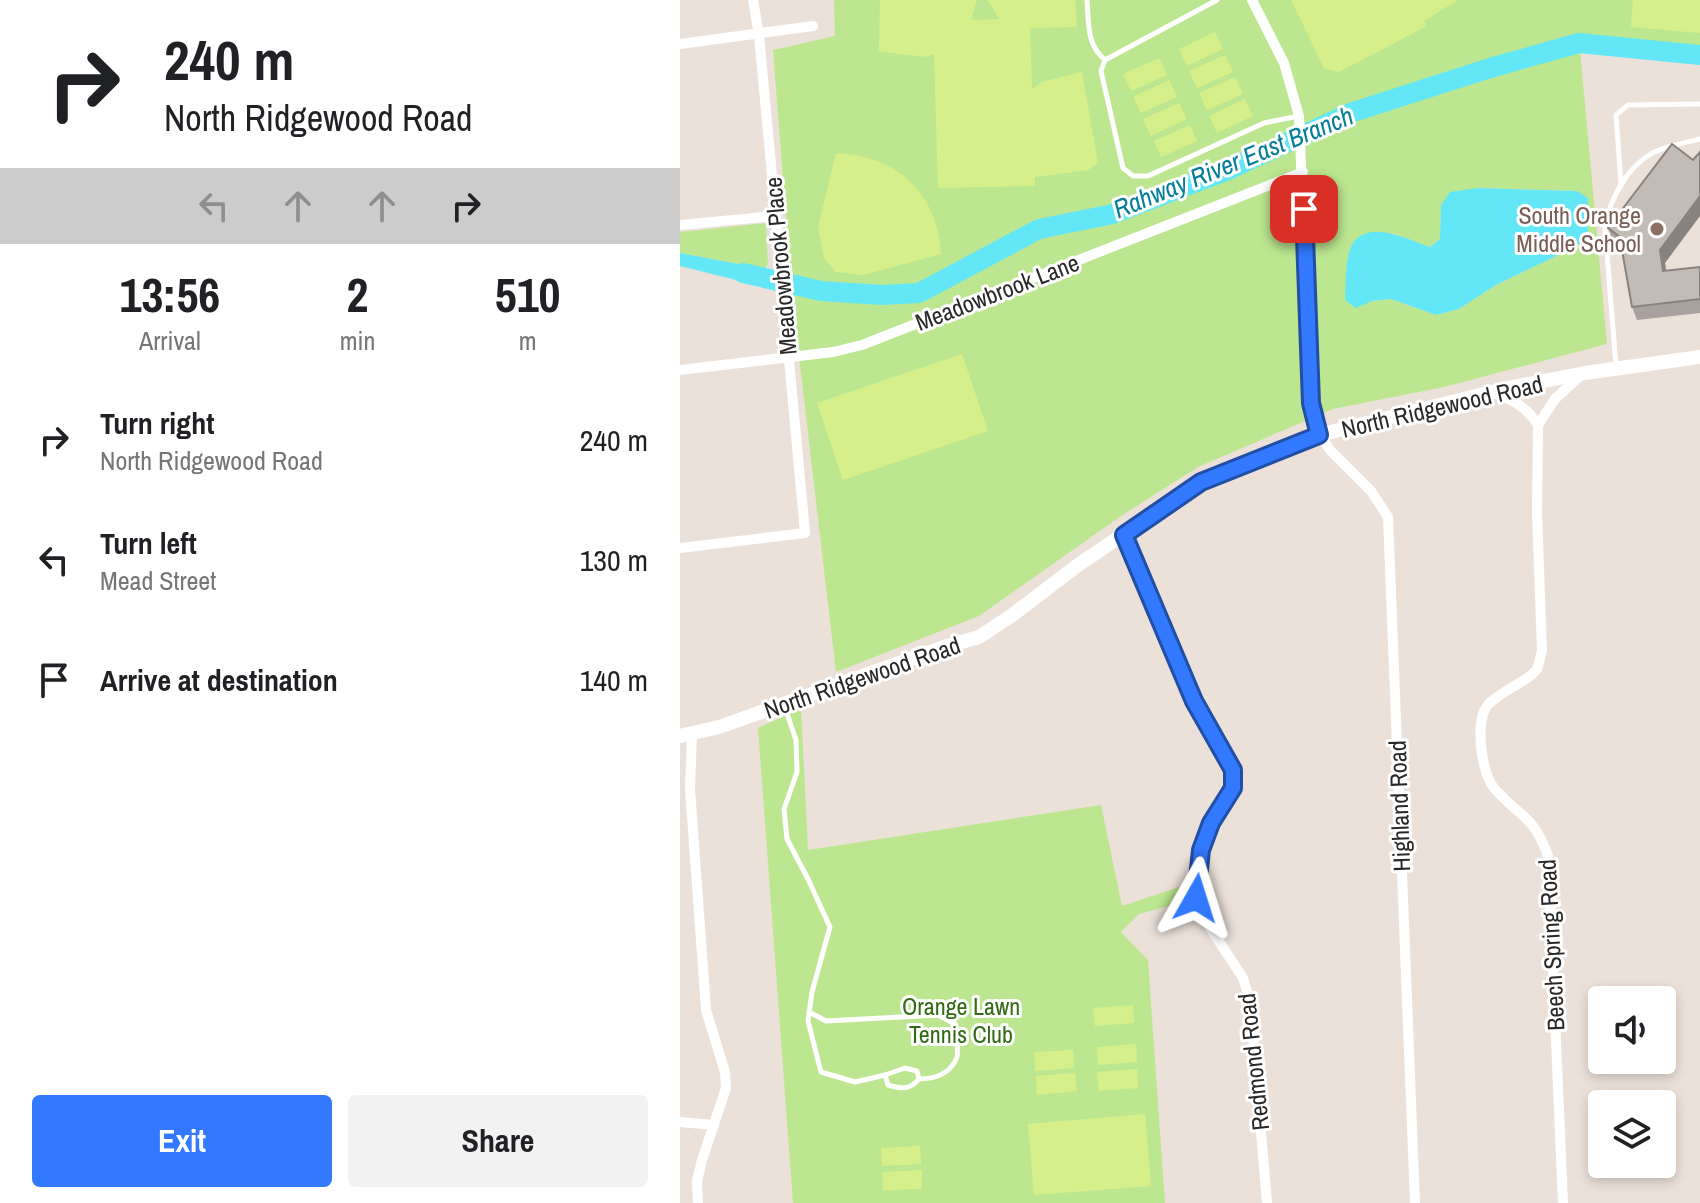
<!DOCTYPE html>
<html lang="en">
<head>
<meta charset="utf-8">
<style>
  body { margin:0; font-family:"Archivo Narrow",sans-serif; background:#f2f2f2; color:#202124; height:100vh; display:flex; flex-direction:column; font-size:30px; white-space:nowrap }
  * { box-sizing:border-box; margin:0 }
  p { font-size:26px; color:#757577 }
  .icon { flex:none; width:44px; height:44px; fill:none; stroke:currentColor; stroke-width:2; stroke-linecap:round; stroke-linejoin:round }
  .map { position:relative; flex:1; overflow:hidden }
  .side { display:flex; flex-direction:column; background:#fff; width:680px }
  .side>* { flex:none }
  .guide { background:#fff; color:#202124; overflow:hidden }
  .controls { position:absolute; left:908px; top:986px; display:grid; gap:16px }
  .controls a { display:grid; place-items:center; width:88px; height:88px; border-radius:8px; background:#fff; box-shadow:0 4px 12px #0003; font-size:40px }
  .pin { position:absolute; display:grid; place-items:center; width:68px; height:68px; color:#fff; margin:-34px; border-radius:16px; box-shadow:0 4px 12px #0006 }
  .me { position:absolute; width:88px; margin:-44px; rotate:6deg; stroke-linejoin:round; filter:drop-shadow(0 0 6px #0008) }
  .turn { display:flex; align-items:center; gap:28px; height:168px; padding:0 32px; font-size:36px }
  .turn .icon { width:104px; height:104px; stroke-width:2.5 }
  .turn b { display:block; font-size:56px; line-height:68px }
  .lanes { display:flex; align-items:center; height:76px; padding:0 32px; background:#0003; justify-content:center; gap:40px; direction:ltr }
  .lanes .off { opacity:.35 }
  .eta { display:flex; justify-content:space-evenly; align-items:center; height:136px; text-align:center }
  .eta b { font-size:48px; font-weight:700; line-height:56px }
  .button { display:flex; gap:16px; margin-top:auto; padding:16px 32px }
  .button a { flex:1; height:92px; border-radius:8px; background:#3379ff; color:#fff; font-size:32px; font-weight:700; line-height:92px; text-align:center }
  .button a+a { background:#f2f2f2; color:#202124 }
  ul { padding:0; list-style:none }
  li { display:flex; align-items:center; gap:24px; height:120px; padding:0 32px }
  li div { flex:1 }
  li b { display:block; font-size:30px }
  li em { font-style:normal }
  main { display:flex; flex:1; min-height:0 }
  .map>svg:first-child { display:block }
</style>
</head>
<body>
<main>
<section class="side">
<div class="guide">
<div class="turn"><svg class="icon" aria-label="right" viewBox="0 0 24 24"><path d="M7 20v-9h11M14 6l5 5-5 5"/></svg><div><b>240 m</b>North Ridgewood Road</div></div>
<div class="lanes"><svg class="icon off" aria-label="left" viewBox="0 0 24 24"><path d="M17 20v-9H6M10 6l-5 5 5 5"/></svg><svg class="icon off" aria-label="ahead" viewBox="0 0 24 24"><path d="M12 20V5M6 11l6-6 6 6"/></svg><svg class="icon off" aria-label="ahead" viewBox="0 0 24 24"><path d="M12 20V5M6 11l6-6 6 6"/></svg><svg class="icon" aria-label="right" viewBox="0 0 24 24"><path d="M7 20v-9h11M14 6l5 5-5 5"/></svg></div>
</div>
<div class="eta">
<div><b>13:56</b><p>Arrival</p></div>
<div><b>2</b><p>min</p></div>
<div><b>510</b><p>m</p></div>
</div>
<ul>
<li><svg class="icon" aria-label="right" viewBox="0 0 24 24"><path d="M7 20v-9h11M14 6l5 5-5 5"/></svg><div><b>Turn right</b><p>North Ridgewood Road</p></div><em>240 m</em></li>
<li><svg class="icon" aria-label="left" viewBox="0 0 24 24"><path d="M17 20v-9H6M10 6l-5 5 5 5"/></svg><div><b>Turn left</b><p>Mead Street</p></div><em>130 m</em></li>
<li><svg class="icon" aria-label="arrive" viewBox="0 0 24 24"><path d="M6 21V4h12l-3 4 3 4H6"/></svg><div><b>Arrive at destination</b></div><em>140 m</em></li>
</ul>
<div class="button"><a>Exit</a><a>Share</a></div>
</section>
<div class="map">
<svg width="1020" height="1203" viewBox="0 0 1020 1203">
  <rect width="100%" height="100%" fill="#ece1d9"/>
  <g fill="#bce790" fill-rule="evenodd">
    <path d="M154,0H1020V48L900,50L927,344L764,387L653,409L518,467L441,516L299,616L156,672L112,297L93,50L155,36ZM798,188L897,191V246L816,285L779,309L756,315L711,299L692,301L711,233L750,247L760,239L761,205Z"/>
    <polygon points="86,223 88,264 85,269 0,253 0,232"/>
    <polygon points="121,708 128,850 421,805 442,906 502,886 499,903 459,914 441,932 468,960 485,1203 113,1203 78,728"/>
  </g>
  <g fill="#d5f08b">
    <polygon points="200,0 297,0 291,20 319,19 308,0 395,0 397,27 350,28 352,89 362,82 402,72 418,163 408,170 355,177 355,186 258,188 254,54 244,57 199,51"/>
    <polygon points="611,0 778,0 744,21 747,26 659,72 644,68"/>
    <polygon points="953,0 1020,0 1020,33 951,27"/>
    <polygon points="535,32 543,49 507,66 499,49"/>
    <polygon points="545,55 553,72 517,88 509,71"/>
    <polygon points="479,58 487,75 451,91 443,74"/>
    <polygon points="555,77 563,94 527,110 519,93"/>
    <polygon points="489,80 497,97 461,113 453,97"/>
    <polygon points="565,99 573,116 537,133 529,116"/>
    <polygon points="499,103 507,119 471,136 463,119"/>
    <polygon points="510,125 517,141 481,157 474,141"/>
    <path d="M156,153C217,156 257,192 261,254L183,275L156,272L144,258L138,227Z"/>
    <polygon points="282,354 308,431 163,480 137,403"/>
    <polygon points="453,1005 454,1023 415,1026 413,1008"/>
    <polygon points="456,1044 457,1062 418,1065 417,1047"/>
    <polygon points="393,1050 394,1068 355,1071 354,1052"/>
    <polygon points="457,1069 458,1088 419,1091 417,1072"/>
    <polygon points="395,1073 397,1091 357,1095 356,1076"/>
    <polygon points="465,1114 471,1186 354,1195 348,1124"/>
    <polygon points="240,1146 241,1164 202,1166 201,1148"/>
    <polygon points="242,1170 242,1189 203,1190 202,1172"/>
  </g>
  <g fill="#63e7f7">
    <path d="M798,188L897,191L908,198V234L897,246L816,285L779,309L756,315L711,299L692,301L676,308L665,300C666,285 665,263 670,249C684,216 726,239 750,247L760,239L761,205L770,192Z"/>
    <polygon points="0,253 85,269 88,288 0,266"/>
  </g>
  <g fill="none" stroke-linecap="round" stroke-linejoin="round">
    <polyline stroke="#63e7f7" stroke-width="20" points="63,273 141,291 202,295 239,293 359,229 433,214 546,171 670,113 810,68 899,43 1020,55"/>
    <g stroke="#fff" stroke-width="5">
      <path d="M407,0C409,23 406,44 425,60"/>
      <polyline points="537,0 425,60 421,71 443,168 453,176 468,176 584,123 619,116"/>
      <polyline points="941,183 936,115 948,105 1020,104"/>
      <path d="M936,367L925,227C930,198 949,163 977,151C990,145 1006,143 1020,139"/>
      <polyline points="104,705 116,740 117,772 104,809 107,839 128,879 150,927 132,992 128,1021 141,1072 175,1082 205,1075"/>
      <path d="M129,1012L146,1021L258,1015L275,1024C275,1033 279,1049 277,1057C271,1074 254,1079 239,1079C230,1090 221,1089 208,1085L205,1075L225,1068L237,1071L239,1079"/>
    </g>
    <g stroke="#fff" stroke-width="10">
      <polyline points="572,0 604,63 619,116 629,355 635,423 649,449 691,491 708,517 735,1203"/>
      <polyline points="0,44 133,26"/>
      <polyline points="0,225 95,216"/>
      <polyline points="0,370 153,352 182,345 623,172"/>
      <path d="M812,393C832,399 847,407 858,425"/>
      <polyline points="444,535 514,701 553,770 553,788 531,823 521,850 516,898 521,914 563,978 570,1000 587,1203"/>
      <polyline points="0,548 125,533 79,35 73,0"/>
      <polyline points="12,733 10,789 26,1010 45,1072 46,1088 22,1160 17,1181 18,1203"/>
      <polyline points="0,1122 34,1125"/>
      <path d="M883,1203L868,856C853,814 840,818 815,789C801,774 795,722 807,706C818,692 849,681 857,669C859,665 860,656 862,651L857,513L858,425L875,399L900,376"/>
    </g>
    <polyline stroke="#fff" stroke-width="14" points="0,736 39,727 264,647 299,637 331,616 398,565 521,482 639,435 828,388 905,373 1020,357"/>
  </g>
  <polygon fill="#a8a19d" points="1013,160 985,263 986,271 1020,267 1020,313 957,320 952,307 943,249 933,241 928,228"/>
  <polygon fill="#88837f" points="1020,196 1020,216 985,263 988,285 983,271 980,250"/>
  <polygon fill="#c3bbb6" stroke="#88837f" stroke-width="2" points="992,144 1013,160 1020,152 1020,196 980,250 983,271 1020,267 1020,299 952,307 942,250 948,243 928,228"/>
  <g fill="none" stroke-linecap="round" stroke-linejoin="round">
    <g stroke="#214fa6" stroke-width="20">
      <polyline id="route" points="516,898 521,850 531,823 553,788 553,770 514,701 444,535 521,482 639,435 631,403 624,209"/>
    </g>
    <use href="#route" stroke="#3379ff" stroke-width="14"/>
  </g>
  <circle fill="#8d6e63" stroke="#fff" stroke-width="3" cx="977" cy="229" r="8"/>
  <g text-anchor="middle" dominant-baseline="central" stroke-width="6" stroke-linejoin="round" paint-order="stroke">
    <g font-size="24" fill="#785e54" stroke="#fff" text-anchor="end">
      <text x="961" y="215">South Orange<tspan x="961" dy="28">Middle School</tspan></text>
    </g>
    <g font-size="24" fill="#282828" stroke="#fff">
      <text transform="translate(100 266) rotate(-95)">Meadowbrook Place</text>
      <text transform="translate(317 292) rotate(-21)">Meadowbrook Lane</text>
      <text transform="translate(762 406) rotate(-13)">North Ridgewood Road</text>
      <text transform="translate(182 677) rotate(-19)">North Ridgewood Road</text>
      <text transform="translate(719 806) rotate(-92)">Highland Road</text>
      <text transform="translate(871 945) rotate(-93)">Beech Spring Road</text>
      <text transform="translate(573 1062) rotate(-96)">Redmond Road</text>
    </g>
    <g font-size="24" fill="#336a14" stroke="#fff">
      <text x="281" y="1006">Orange Lawn<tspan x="281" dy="28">Tennis Club</tspan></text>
    </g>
    <g font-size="26" font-style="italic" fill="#057e9a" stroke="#fff">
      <text transform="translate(553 162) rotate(-22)">Rahway River East Branch</text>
    </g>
  </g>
</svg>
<div class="controls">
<a><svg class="icon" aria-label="sound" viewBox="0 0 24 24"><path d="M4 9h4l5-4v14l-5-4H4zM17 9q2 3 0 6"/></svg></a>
<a><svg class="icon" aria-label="layers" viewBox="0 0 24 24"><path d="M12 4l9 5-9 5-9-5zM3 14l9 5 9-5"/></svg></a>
</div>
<div class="pin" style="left:624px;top:209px;background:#d93025"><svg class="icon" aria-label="arrive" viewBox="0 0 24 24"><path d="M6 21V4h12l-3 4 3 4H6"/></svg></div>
<svg class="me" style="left:516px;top:898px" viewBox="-20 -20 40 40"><path d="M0-17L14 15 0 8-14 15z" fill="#3379ff" stroke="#fff" stroke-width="4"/></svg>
</div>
</main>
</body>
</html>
